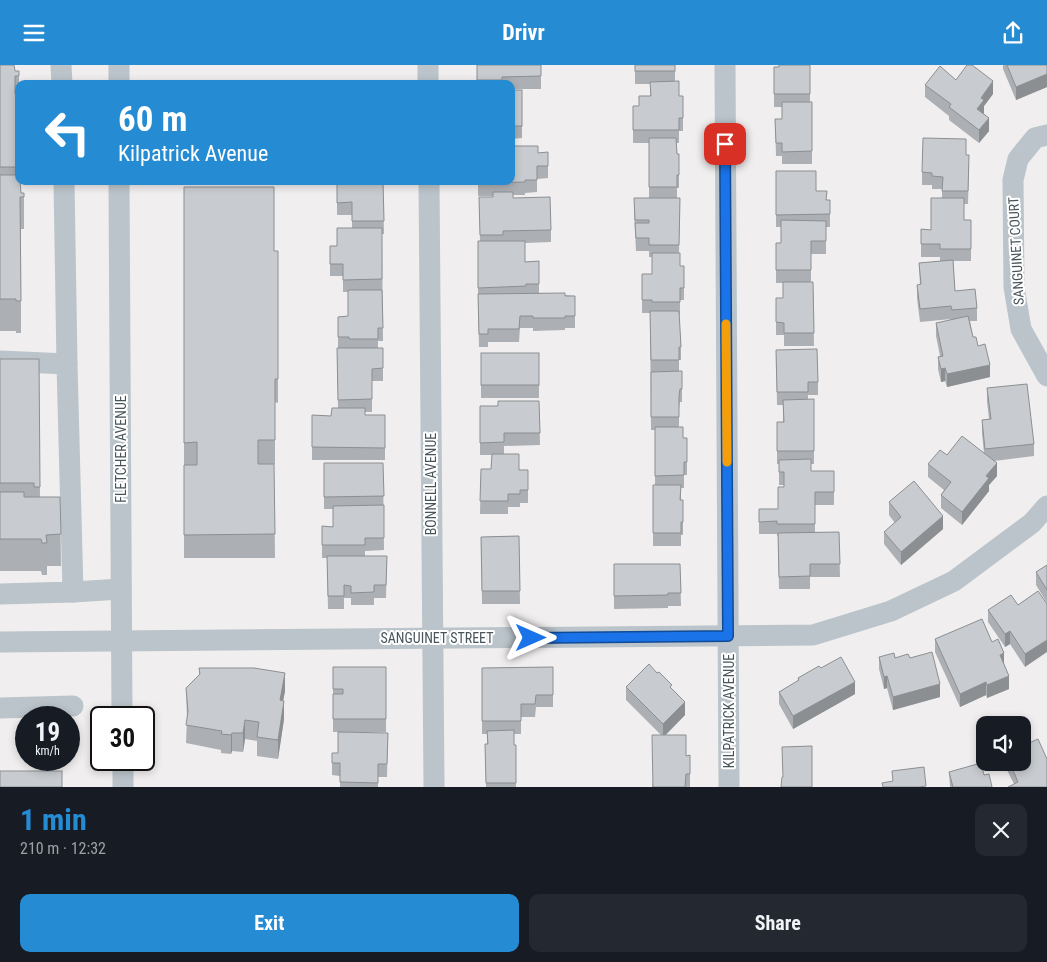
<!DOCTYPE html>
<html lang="en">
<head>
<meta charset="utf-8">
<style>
  body { margin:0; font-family:"Roboto Condensed",sans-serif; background:#242831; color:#f1f3f6; height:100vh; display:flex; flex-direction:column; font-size:19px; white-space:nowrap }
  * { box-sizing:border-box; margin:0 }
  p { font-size:16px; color:#9ea1a6 }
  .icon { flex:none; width:28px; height:28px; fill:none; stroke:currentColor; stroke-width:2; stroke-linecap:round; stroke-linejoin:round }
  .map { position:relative; height:722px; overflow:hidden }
  .drawer { display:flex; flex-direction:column; background:#171b24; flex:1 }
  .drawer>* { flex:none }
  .banner { position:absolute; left:15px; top:15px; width:500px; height:105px; border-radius:10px; box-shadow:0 2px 8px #0003; background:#258cd3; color:#fff; overflow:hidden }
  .buttons { position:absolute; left:976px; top:651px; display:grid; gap:10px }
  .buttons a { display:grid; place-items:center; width:55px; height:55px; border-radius:10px; background:#171b24; box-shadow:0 2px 8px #0003; font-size:25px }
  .speed { position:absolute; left:15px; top:641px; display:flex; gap:10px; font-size:25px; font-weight:700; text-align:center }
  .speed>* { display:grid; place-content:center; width:65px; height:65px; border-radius:50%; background:#171b24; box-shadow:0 2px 8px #0003; line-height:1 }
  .speed small { font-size:12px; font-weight:400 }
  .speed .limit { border:2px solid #111; border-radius:8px; background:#fff; color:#111 }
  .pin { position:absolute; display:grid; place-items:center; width:42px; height:42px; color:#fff; margin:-21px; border-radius:10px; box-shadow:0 2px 8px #0006 }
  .me { position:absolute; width:55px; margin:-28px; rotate:90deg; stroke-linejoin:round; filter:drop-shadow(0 0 4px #0008) }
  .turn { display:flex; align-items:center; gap:18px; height:105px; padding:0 20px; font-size:22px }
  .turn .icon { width:65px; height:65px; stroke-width:2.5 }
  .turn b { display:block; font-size:35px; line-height:42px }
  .round { display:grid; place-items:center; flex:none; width:52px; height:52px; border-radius:10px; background:#242831 }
  .head { display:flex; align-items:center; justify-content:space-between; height:85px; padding:0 20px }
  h1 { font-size:30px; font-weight:700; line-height:38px; color:#258cd3 }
  .action { display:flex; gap:10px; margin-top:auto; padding:10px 20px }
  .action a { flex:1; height:58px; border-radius:10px; background:#258cd3; color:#fff; font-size:20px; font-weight:700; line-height:58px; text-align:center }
  .action a+a { background:#242831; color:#f1f3f6 }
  header { display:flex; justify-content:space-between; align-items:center; height:65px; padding:0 20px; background:#258cd3; color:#fff; font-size:22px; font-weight:700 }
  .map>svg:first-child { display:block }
</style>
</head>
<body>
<header><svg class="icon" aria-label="menu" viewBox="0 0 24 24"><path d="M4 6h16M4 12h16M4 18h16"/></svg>Drivr<svg class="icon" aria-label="share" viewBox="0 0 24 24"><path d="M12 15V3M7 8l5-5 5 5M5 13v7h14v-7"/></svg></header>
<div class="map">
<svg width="1047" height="722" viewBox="0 0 1047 722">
  <rect width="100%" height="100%" fill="#f0eeee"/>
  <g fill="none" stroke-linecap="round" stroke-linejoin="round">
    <g stroke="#bac4ca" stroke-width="21">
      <polyline points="61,0 62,19"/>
      <polyline points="119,0 119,19"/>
      <polyline points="428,0 428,19"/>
      <polyline points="725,0 729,722"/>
      <polyline points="1047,70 1035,73 1018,94 1013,115 1014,222 1021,264 1047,311"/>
      <polyline points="64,116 67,299"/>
      <polyline points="119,116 122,652"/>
      <polyline points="429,116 434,722"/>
      <polyline points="0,296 67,299 73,527 0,529"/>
      <polyline points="73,527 121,524"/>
      <polyline points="0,577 813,570 891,546 954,516 1032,458 1047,441"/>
      <polyline points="0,643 73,641"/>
      <polyline points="123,695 123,722"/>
    </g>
  </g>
  <g fill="#acafb3">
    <polygon points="0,0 15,6 19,6 19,116 21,128 24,128 24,164 21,164 21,268 16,268 16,266 0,266"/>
    <polygon points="477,0 541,0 541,24 511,24 511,19 477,19"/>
    <polygon points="635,0 675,0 675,16 679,31 683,31 683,66 679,66 679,78 676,78 677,89 679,89 679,123 677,123 677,133 680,133 679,188 680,201 684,201 684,235 680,235 680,250 679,250 681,282 681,295 679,295 679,307 682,319 682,337 680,337 679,344 679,362 683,373 687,397 687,410 684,410 684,423 681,423 681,435 683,435 683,470 681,470 681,481 653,481 653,420 655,420 655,365 651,365 650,248 642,248 642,209 652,209 652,192 649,192 649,186 636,186 634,146 649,133 649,78 633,78 633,41 639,41 650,31 650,19 635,19"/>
    <polygon points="810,0 810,37 812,37 812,99 782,99 782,91 776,91 775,54 782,54 782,42 774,42 774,2"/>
    <polygon points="1003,0 1047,0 1047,22 1016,35 1003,4"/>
    <polygon points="956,15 993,29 984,41 983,49 989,66 979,78 949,55 949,51 925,32 925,20"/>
    <polygon points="511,25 522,25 522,73 511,74"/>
    <polygon points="548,87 548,113 537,114 537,127 525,128 525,130 513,130 513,133 551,165 551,177 525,178 525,197 539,196 539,228 575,231 575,263 565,263 565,265 533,266 533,263 520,263 519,277 488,277 488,282 479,282 478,241 478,176 480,176 479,132 493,132 493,131 478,131 478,116 538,88"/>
    <polygon points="966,90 969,102 968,139 964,139 964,155 971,155 971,196 953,196 955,226 977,243 977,256 970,256 973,272 978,281 990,312 947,322 945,316 941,317 938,304 938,292 940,291 936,271 936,258 951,255 951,254 920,257 917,233 917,220 920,220 919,198 940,196 940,192 921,192 921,164 931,165 942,133 942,124 932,124 932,120 922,120 922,107"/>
    <polygon points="776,106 816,126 827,135 830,135 830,162 826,162 826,189 811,189 811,217 813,217 814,281 784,281 784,270 776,270 776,233 783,233 783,218 776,218 776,178 781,178 781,162 776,162"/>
    <polygon points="337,116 383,116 384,169 382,169 383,276 378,276 378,283 383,283 383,316 372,316 372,347 365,347 365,350 385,350 385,395 312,395 312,350 331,351 338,343 337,283 338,283 338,252 348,251 348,227 343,227 343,211 330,211 330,181 337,181 352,163 352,150 337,150"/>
    <polygon points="184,122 274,186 278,314 278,338 275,337 275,399 258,399 274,399 275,493 184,493"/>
    <polygon points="776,285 818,317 818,330 808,330 808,335 814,334 814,399 811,399 811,406 834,406 834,440 815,440 815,467 839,467 840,512 810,512 810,524 779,524 778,471 777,471 777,469 759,469 759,456 778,444 784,422 784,420 779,420 779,399 777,399 777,357 783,357 783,340 777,340"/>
    <rect x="481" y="288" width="58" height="45"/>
    <polygon points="0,294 39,294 40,432 60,432 61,501 47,501 47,510 42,510 41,506 0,506"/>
    <polygon points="987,323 1034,379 1034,391 994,396 997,411 989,420 989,426 962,460 941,443 941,430 944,425 928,412 928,399 947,390 984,388 982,368 982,355 989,354 987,336"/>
    <polygon points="539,336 540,380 504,381 504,389 519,405 528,405 528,438 520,438 520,442 508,442 508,449 480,449 481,404 491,404 492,390 480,390 480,341 498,341"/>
    <polygon points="324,398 383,398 384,485 365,486 365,491 387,491 386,533 374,533 374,540 351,540 351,533 344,533 344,544 328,544 327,493 322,493 322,461 333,462 333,444 324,444"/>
    <polygon points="889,437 943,464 901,500 884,479 884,467 895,458 889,450"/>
    <polygon points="519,471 520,539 482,539 481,472"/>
    <polygon points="614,499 680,499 681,541 668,541 668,543 614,544"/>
    <polygon points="1047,500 1047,538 1036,520 1036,507"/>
    <polygon points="1038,526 1025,602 1010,579 1005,582 988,557 988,545 1018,540"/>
    <polygon points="935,574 992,577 1004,599 1009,624 987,633 986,630 960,642 935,587"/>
    <polygon points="879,592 910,593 940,632 893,645 887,623 884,624 879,604"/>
    <rect x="333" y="602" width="53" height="65"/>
    <polygon points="553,602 553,642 536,642 535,652 521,652 521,669 514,669 514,680 516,680 516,722 486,722 485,679 487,679 487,669 482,669 482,603"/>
    <polygon points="199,603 285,626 283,635 284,654 278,694 257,691 257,676 245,674 243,687 232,686 231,689 221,688 221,685 186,678 187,654 186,623 199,610"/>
    <polygon points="821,603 855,629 793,664 779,639 779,627 798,616 798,613"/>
    <polygon points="626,622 672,624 685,650 666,670 686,691 690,690 690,722 652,722 661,670 626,635"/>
    <polygon points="388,668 387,712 378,712 378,722 340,722 340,711 332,710 332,688 338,688"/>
    <polygon points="1005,698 1022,698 1047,722 1014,719 1005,701"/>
    <polygon points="949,707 984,710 992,722 950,722"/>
  </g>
  <g fill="#8c8f92">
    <polygon points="1047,9 1047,22 1016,35 1016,22"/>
    <polygon points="993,16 993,29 984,41 984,48 977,57 977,44 981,33"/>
    <polygon points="989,53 989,66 979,78 979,65"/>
    <polygon points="990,300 990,312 947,322 947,309"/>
    <polygon points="945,303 945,316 941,317 941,304"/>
    <polygon points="997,398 997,411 989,420 989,426 962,460 962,447 986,411"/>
    <polygon points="943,451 943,464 901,500 901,487"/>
    <polygon points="1010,566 1010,579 1005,582 1005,569"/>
    <polygon points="1047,575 1047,587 1025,602 1025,589"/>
    <polygon points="1004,588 1004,601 1000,590"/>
    <polygon points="285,608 285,626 280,653 280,635"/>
    <polygon points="887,611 887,623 884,624 884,612"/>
    <polygon points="1009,611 1009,624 987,633 987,620"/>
    <polygon points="855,617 855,629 793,664 793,651"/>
    <polygon points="986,617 986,630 960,642 960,629"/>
    <polygon points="940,619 940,632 893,645 893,632"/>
    <polygon points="284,636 284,654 278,694 278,675"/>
    <polygon points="685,637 685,650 663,672 663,659"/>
    <polygon points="245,655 245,674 243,687 243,668"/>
    <polygon points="232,668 232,686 231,689 231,670"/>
  </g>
  <g fill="#c8ccd0" stroke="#8c8f92">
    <polygon points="0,0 14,0 15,6 19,6 19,11 15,11 15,29 19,29 19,102 0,102"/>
    <polygon points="477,0 541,0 541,11 502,12 502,15 477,15"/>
    <rect x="635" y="0" width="40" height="6"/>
    <polygon points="779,0 810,0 810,29 774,29 774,2 779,2"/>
    <polygon points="967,0 972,0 993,16 981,33 984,35 977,44 989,53 979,65 949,42 951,39 925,20 940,1 956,15"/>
    <polygon points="1007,0 1047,0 1047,9 1016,22"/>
    <polygon points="679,16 679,31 683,31 683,53 679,53 679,65 633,65 633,41 639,41 639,31 651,31 650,17"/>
    <rect x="511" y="25" width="11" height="36"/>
    <polygon points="782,37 812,37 812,86 782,87 782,78 776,78 775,54 782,54"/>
    <polygon points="649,73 676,73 677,89 679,89 679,110 677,110 677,122 649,122"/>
    <polygon points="923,73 966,74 966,90 969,90 968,126 942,126 943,112 932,111 932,108 922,107"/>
    <polygon points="511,81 538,81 538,88 548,87 548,101 537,101 537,115 525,115 525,117 478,118 478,116 511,116"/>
    <polygon points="776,106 816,106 816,126 827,126 826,135 830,135 830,149 776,150"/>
    <polygon points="0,110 19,110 19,116 20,116 21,128 24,128 24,132 20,132 21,236 16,236 16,234 0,234"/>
    <polygon points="337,116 383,116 384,156 352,156 352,137 337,138"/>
    <polygon points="184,122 274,122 274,186 278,186 278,314 275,314 275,375 258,375 258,399 274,399 275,469 184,470 184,400 197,400 197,377 184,378"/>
    <polygon points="493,127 513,127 513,133 550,132 551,165 503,166 503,170 480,170 479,132 493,132"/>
    <polygon points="634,133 680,133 679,180 649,180 649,173 636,173 635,158 649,158 649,155 635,155"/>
    <polygon points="931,133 964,133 964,155 971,155 971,184 940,184 940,179 921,179 921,164 931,165"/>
    <polygon points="781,155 826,156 826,176 811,176 811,205 776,205 776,178 781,178"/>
    <polygon points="337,163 382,163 382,214 343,215 343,199 330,199 330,181 337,181"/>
    <polygon points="478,176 525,176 525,197 539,196 539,219 526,219 526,221 478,223"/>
    <polygon points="652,188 680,188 680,201 684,201 684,223 680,223 680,237 652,237 652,235 642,235 642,209 652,209"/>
    <polygon points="953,195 955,226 975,224 977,243 952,245 951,241 920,244 917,220 921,219 919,198"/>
    <polygon points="783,217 813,217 814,268 784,268 784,258 776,257 776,233 783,233"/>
    <polygon points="348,225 382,225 383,263 378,263 378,274 349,274 349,272 338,272 338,252 348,251"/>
    <polygon points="565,228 565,231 575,231 575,251 565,251 565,253 533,253 533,251 520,251 519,264 488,264 488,269 479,269 478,229"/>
    <polygon points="650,246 679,246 681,282 679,282 679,295 651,295"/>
    <polygon points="968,251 973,272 976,272 978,281 985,279 990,300 947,309 945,303 941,304 938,292 943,291 936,258"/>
    <polygon points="337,283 383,283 383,303 372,304 372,334 338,335"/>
    <polygon points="817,284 818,317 808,317 808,327 777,327 776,285"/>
    <rect x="481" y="288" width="58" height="32"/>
    <polygon points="0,294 39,294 40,422 34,422 34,418 0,418"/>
    <polygon points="682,306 682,324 680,324 679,331 679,352 651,352 651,307"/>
    <polygon points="1027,319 1034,379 985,384 982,355 991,354 987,323"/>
    <polygon points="814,334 814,386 777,386 777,357 784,357 783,335"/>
    <polygon points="498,336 539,336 540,368 504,368 504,377 480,378 480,341 498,341"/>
    <polygon points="332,343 365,343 365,350 385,350 385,383 312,382 312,350 331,351"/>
    <polygon points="655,362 683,362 683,373 687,373 687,397 684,397 684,410 655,411"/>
    <polygon points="962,371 997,398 986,411 989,413 962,447 941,430 951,417 928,399 940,385 947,390"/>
    <polygon points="492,389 519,389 519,405 528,405 528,425 520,425 520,429 508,429 508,436 480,436 481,404 491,404"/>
    <polygon points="811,394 811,406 834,406 834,427 815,427 815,459 777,459 777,456 759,457 759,444 778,444 778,422 784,422 784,407 779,407 779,395"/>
    <polygon points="324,398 383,398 384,431 324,432"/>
    <polygon points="914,416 943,451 901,487 884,467 901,452 889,437"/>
    <polygon points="653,420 681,420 680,435 683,435 683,457 681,457 681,468 653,468"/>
    <polygon points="0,427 24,427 24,432 60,432 61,469 46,470 47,478 42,478 41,474 0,474"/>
    <polygon points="384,440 384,473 365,473 365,480 322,480 322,461 333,462 333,441"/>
    <polygon points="839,467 840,499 810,499 810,511 779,512 778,468"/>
    <polygon points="519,471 520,526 482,526 481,472"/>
    <polygon points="327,491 387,491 386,520 374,520 374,527 351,528 351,521 344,520 344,531 328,531"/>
    <polygon points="614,499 680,499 681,528 668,528 668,530 614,531"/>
    <polygon points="1047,500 1047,525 1036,507"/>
    <polygon points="1038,526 1047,539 1047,575 1025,589 1010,566 1005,569 988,545 1011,530 1018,540"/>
    <polygon points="982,554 992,577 998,574 1004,588 1000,590 1009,611 987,620 986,617 960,629 935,574"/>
    <polygon points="932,587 940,619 893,632 887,611 884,612 879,592 894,588 895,593 908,589 910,593"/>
    <polygon points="841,592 855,617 793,651 779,627 799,615 798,613 819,601 821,603"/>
    <polygon points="649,599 657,608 659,607 672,620 670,622 685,637 663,659 626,622"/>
    <polygon points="333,602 386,602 386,654 333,654 333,629 343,629 343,624 333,624"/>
    <polygon points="553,602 553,630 536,630 535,639 521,639 521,656 482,656 482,603"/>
    <polygon points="199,603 254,603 285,608 280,635 284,636 278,675 257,672 259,657 245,655 243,668 232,668 231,670 221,669 222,666 186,660 188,646 186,623 200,609"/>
    <polygon points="514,665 514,680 516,680 516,718 486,718 485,679 488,679 487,666"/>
    <polygon points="338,667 388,668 387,699 378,699 378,718 340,717 340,698 332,698 332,688 338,688"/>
    <polygon points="652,670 686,670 686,691 690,690 690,709 686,709 685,722 653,722"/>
    <polygon points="1038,674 1047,694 1047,722 1008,722 1018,717 1010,698 1022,698 1022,681"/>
    <polygon points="812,681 812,722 781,722 782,712 783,712 782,682"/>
    <polygon points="981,698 984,710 989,709 992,722 953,722 949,707"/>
    <polygon points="924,702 926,721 919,722 883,722 882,718 893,716 892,706"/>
    <rect x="0" y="706" width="62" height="16"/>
  </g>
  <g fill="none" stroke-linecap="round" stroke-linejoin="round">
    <g stroke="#114b97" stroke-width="12">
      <polyline id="route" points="531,573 728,571 725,79"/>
    </g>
    <use href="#route" stroke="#1a73e8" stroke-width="9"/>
    <polyline stroke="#f59e0b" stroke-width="9" points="726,259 727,397"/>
  </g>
  <g text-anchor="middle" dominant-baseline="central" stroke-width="4" stroke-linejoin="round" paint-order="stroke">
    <g font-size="14" fill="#47545a" stroke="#fff">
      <text transform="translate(1016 186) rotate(-93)">SANGUINET COURT</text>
      <text transform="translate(121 384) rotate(-90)">FLETCHER AVENUE</text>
      <text transform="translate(431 419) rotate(-90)">BONNELL AVENUE</text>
      <text x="437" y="573">SANGUINET STREET</text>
      <text transform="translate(729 646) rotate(-90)">KILPATRICK AVENUE</text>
    </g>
  </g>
</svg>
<div class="buttons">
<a><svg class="icon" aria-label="sound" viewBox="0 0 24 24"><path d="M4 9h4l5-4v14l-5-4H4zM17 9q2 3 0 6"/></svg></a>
</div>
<div class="speed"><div>19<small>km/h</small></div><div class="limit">30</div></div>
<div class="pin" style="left:725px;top:79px;background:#d93025"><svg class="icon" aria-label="arrive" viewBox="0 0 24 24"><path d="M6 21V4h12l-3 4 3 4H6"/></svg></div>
<svg class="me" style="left:531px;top:573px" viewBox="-20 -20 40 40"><path d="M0-17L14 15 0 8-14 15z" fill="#1a73e8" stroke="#fff" stroke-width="4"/></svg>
<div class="banner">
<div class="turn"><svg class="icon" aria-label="left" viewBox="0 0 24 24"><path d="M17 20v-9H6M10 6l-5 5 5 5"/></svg><div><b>60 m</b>Kilpatrick Avenue</div></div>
</div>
</div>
<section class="drawer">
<div class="head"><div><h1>1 min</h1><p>210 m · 12:32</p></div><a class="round"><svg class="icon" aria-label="close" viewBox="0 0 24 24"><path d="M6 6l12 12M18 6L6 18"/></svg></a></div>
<div class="action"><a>Exit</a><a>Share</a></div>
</section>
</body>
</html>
